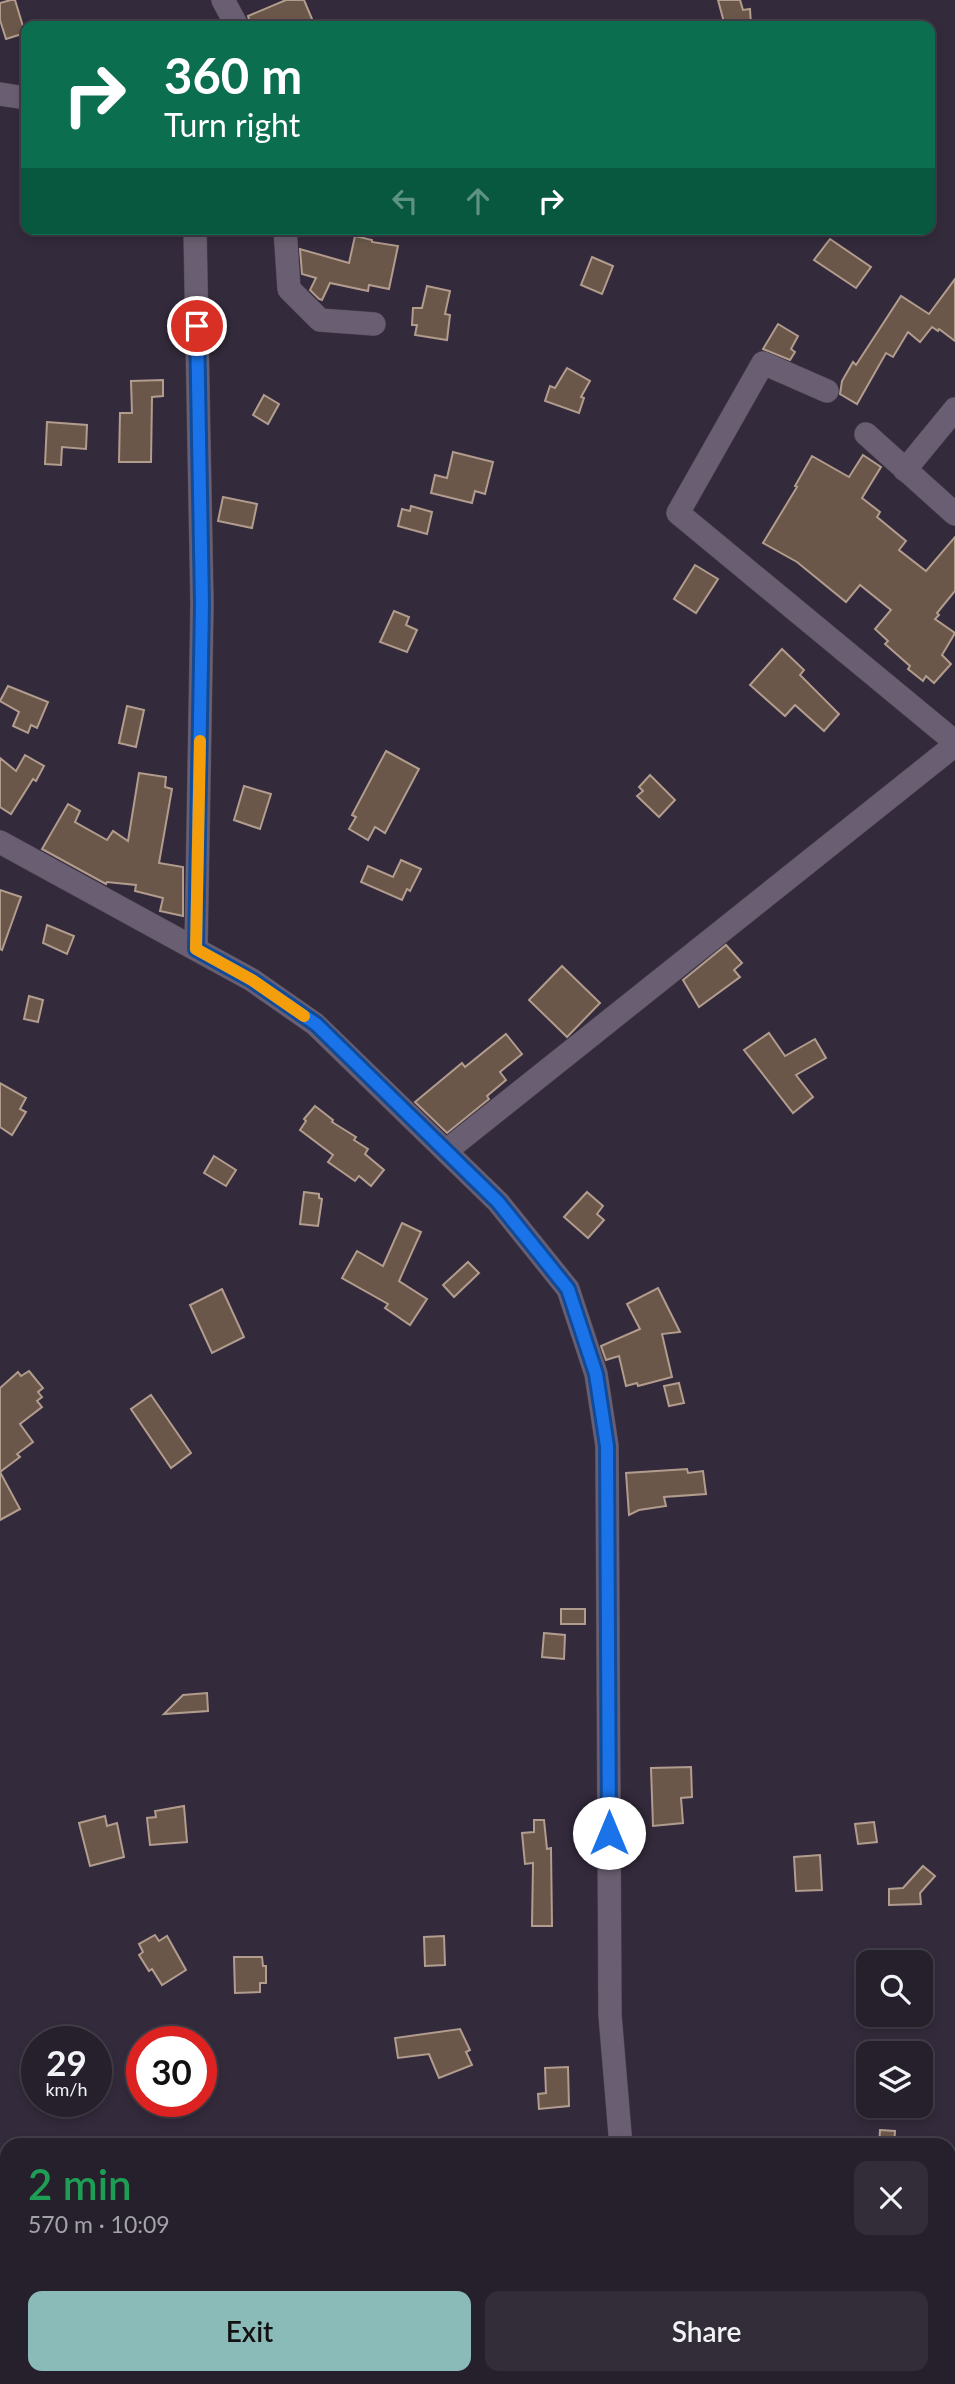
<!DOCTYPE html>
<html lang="en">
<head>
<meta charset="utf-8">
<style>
  body { margin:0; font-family:Lato,sans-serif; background:#322d38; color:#f1f3f6; height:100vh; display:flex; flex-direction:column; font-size:26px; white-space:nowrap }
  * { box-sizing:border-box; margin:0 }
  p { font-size:23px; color:#a4a3a9 }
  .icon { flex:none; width:38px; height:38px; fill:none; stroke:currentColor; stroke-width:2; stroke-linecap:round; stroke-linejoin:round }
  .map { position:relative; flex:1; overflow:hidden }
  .side { position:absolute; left:0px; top:2138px; width:956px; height:247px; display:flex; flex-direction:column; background:#26202c; border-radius:21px 21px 0 0; box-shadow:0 4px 10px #0003,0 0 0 2px #423e48 }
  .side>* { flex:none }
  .hud { position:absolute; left:21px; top:21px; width:914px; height:214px; border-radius:14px; box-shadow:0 4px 10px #0003,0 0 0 2px #423e48; background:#0b6e4f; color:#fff; overflow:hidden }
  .tools { position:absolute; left:856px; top:1950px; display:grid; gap:14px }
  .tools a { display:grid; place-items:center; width:77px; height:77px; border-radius:14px; background:#26202c; box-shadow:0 4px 10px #0003,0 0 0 2px #423e48; font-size:35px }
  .speed { position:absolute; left:21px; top:2026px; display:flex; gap:14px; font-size:35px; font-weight:700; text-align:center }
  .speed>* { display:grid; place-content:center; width:91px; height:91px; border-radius:50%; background:#26202c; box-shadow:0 4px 10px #0003,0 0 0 2px #423e48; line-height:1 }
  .speed small { font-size:18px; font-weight:400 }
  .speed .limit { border:10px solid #d22; background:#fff; color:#111 }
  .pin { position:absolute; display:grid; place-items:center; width:60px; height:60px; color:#fff; margin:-30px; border:4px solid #fff; border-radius:50%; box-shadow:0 2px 7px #0007 }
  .me { position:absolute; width:77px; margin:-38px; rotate:0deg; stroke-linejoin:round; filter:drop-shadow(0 0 5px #0008) }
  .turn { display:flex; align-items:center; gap:24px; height:147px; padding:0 28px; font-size:32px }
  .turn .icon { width:91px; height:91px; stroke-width:2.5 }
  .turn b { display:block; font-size:49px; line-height:60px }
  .lanes { display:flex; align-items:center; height:66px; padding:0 28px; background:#0003; justify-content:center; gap:35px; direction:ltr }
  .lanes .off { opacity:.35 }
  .round { display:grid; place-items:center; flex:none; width:74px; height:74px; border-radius:14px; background:#322d38 }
  .headline { display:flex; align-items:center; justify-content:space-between; height:119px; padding:0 28px }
  h1 { font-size:42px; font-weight:600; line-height:52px; color:#1e9e55 }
  .cta { display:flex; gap:14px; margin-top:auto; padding:14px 28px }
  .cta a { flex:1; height:80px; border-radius:14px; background:#8bbbb9; color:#111; font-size:28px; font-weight:600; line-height:80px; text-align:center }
  .cta a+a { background:#322d38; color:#f1f3f6 }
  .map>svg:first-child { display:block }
</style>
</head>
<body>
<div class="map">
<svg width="955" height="2384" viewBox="0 0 955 2384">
  <rect width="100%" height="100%" fill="#332a3b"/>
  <g fill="#6a5749" stroke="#b29c8e" stroke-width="2">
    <polygon points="11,0 15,0 25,33 6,39 0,20 0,3"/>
    <polygon points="286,0 304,0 315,26 251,26 248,16"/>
    <polygon points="718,0 740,0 743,10 750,9 751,25 725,26"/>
    <polygon points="355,236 372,240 372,242 398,246 389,289 369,285 368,291 330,283 322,300 319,299 310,290 316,278 302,274 300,249 349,263"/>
    <polygon points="830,239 871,267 856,288 814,260"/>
    <polygon points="592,257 613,266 602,294 581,285"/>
    <polygon points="955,279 955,341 939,329 938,331 932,327 920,342 908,332 893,357 886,353 857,404 840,394 842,381 853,362 856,365 901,296 929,314"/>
    <polygon points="427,286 450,291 445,314 450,315 447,340 415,335 417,325 412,325 413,308 422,308"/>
    <polygon points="778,324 798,336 791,349 795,352 790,360 763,349"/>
    <polygon points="567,368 590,381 581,397 584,398 579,413 545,401 550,386 555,388"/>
    <polygon points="163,380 163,396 152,397 151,462 119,462 120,413 132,413 131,381"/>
    <polygon points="264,395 279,404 268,424 253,415"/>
    <polygon points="47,422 87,425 86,449 62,447 61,465 45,464"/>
    <polygon points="453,452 493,462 485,494 475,491 472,503 431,493 435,475 447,478"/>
    <polygon points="863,455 881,467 862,498 880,512 877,517 906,541 899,550 926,571 955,537 955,591 937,613 939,615 935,619 955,633 942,655 951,664 934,683 926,676 923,681 908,669 910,666 885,644 888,641 875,629 891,610 860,585 846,602 797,562 763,543 797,487 795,486 812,456 849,477"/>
    <polygon points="223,497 257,504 252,528 218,521"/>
    <polygon points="411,506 432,512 427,534 398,526 402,509 410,511"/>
    <polygon points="695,565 718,579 696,613 674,599"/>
    <polygon points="394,611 409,617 406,625 417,630 407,652 380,642"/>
    <polygon points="782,649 804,670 800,675 839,714 824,731 795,705 785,716 750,685"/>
    <polygon points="8,686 48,702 37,728 31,725 28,733 13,726 19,712 0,701"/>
    <polygon points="127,706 144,710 136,747 119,743"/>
    <polygon points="386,751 419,769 385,833 375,827 368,840 349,829 356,817 352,815"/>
    <polygon points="25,755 44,766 36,781 33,779 11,814 0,807 0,758 16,771"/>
    <polygon points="139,773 166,777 165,787 172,789 159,863 183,867 183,916 160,911 163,898 135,891 136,885 107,882 106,884 42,849 68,804 80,811 75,822 107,840 113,831 128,841"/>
    <polygon points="650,775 675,800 659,817 637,796 643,791 639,787"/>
    <polygon points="244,786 271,794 260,829 234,820"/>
    <polygon points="401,860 421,869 410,891 407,889 402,900 361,882 368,866 393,877"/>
    <polygon points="0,890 21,897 2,950 0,949"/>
    <polygon points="47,925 74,936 67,954 43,943"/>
    <polygon points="726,945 742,963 734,970 740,977 699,1007 683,980"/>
    <polygon points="562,966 600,1003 567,1037 529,1000"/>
    <polygon points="29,996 43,1000 38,1022 24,1019"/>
    <polygon points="769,1033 785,1056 815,1039 826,1058 796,1075 813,1097 793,1113 744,1050"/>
    <polygon points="506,1034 522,1054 500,1072 506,1080 487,1096 489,1099 447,1133 415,1102 462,1063 465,1067"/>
    <polygon points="0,1083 26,1098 20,1109 26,1112 12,1135 0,1127"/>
    <polygon points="315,1106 333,1120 332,1122 356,1137 354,1140 368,1149 365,1154 384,1170 371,1186 359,1176 355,1181 328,1162 333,1155 300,1130 306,1121 304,1119"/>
    <polygon points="214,1156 236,1170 226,1186 204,1173"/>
    <polygon points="304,1192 319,1194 319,1198 322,1199 318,1226 300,1224"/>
    <polygon points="587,1192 603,1206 597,1214 604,1220 588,1238 564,1217"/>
    <polygon points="402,1223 421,1232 399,1281 427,1299 410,1325 385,1308 388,1304 342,1278 357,1251 383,1266"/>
    <polygon points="468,1262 479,1273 454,1297 443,1285"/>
    <polygon points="658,1288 680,1332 662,1334 672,1377 638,1386 637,1383 626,1386 619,1356 606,1360 601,1346 640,1329 627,1304"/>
    <polygon points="222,1289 244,1337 212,1353 190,1305"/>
    <polygon points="29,1371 43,1388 38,1392 42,1397 37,1401 42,1407 20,1424 33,1442 17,1454 20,1457 0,1472 0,1388 18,1372 21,1376"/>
    <polygon points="679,1383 684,1403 669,1406 664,1386"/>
    <polygon points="151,1395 191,1453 171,1468 131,1409"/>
    <polygon points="687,1469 688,1473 703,1471 706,1494 664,1497 666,1506 639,1510 629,1515 626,1473"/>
    <polygon points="0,1472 20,1509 0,1520"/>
    <rect x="561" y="1609" width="24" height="15"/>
    <polygon points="544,1633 565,1635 564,1659 542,1657"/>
    <polygon points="207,1693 208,1711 164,1714 183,1695"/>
    <polygon points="691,1767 692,1797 681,1798 683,1823 653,1826 651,1768"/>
    <polygon points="184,1806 187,1842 150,1845 147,1818 156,1817 155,1811"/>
    <polygon points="105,1816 107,1826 117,1823 124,1857 90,1866 79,1823"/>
    <polygon points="534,1820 544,1820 547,1849 551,1848 552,1926 532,1926 533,1863 525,1864 522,1833 534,1832"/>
    <polygon points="874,1822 877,1842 858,1844 855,1824"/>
    <polygon points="820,1855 822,1890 796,1891 794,1857"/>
    <polygon points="923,1866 935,1876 920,1893 921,1904 889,1905 889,1889 903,1888"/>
    <polygon points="155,1935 159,1941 167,1936 186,1970 162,1985 152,1969 149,1971 139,1955 143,1952 139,1944"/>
    <polygon points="444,1936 445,1965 425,1966 424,1937"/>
    <polygon points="234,1957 262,1957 263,1966 266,1966 266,1983 260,1983 260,1992 235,1993"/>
    <polygon points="460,2029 470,2050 466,2052 472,2065 439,2078 429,2054 398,2058 395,2038"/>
    <polygon points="568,2067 569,2106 539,2109 538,2094 546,2093 545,2068"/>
    <polygon points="880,2130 895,2131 894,2146 879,2146"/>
  </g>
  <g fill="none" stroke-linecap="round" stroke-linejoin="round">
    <g stroke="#4f4755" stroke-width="24">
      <g id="minor">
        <polyline points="223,0 237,26"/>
        <polyline points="0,94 26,98"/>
        <polyline points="195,229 202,604 196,949"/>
        <polyline points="285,229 289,289 320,320 374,324"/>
        <polyline points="827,391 763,363 678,513 955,742"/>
        <polyline points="866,434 955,514"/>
        <polyline points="905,470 955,409"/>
        <polyline points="0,842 252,980 315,1024 498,1202 568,1289 596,1374 607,1446 610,2015 621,2146"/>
        <polyline points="446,1151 955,745"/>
        <polyline points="646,2378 646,2384"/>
      </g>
    </g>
    <use href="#minor" stroke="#6a5f72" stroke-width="23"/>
  </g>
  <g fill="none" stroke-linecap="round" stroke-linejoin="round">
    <g stroke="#114b97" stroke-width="18">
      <polyline id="route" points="197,326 202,604 196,949 252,980 316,1024 498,1202 568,1289 596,1374 607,1446 609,1833"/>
    </g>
    <use href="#route" stroke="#1a73e8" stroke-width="12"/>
    <polyline stroke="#f59e0b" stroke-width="12" points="200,741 196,949 252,980 304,1016"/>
  </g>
</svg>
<div class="tools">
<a><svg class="icon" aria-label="search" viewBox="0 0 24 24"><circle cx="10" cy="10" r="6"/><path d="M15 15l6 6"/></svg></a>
<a><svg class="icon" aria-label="layers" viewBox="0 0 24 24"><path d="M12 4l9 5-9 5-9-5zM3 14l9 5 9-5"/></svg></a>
</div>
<div class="speed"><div>29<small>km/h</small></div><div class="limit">30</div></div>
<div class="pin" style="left:197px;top:326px;background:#d93025"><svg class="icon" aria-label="arrive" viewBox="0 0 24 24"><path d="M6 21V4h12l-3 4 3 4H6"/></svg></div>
<svg class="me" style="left:609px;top:1833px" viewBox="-20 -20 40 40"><circle r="19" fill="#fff"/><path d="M0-13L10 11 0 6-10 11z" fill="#1a73e8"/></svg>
<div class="hud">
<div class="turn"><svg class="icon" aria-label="right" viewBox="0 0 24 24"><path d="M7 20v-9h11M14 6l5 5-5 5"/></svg><div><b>360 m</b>Turn right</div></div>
<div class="lanes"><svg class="icon off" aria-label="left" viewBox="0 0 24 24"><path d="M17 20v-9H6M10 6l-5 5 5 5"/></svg><svg class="icon off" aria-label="ahead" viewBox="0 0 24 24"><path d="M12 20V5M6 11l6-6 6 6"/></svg><svg class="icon" aria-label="right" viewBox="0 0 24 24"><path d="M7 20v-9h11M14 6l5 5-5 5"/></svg></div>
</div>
<section class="side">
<div class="headline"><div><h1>2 min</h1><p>570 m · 10:09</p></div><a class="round"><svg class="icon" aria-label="close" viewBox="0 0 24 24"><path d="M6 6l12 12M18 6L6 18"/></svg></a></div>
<div class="cta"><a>Exit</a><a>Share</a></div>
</section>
</div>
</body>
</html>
